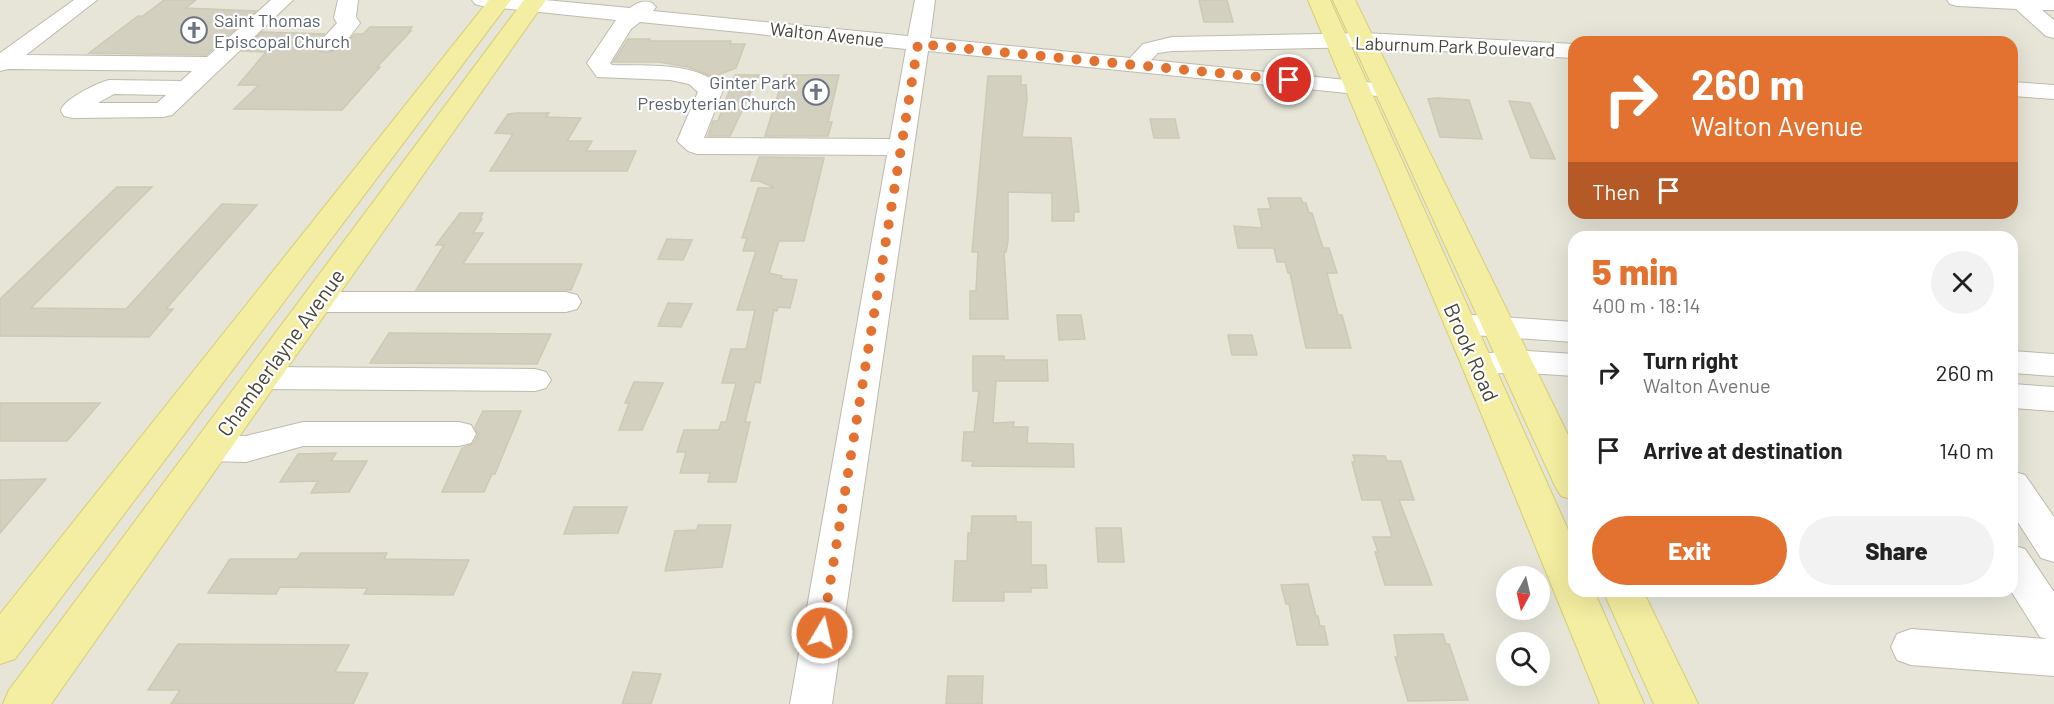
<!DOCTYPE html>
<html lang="en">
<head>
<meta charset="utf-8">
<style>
  body { margin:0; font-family:Barlow,sans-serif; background:#f2f2f2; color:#222; height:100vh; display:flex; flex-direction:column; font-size:22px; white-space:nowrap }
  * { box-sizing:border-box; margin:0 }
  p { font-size:20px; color:#767676 }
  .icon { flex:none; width:33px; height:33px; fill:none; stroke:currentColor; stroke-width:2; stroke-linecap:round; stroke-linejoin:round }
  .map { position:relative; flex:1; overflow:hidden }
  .panel { position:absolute; left:1568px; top:231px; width:450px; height:366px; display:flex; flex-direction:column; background:#fff; border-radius:18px; box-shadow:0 6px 24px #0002 }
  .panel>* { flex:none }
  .hud { position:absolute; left:1568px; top:36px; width:450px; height:183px; border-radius:18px; box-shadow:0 6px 24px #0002; background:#e37130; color:#fff; overflow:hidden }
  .needle { width:39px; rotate:188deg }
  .buttons { position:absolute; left:1496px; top:566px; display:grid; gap:12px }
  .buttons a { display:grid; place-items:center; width:54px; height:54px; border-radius:50%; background:#fff; box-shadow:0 6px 24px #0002; font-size:30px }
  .pin { position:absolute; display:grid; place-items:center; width:51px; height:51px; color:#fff; margin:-26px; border:3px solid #fff; border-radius:50%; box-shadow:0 2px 6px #0007 }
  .me { position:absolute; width:66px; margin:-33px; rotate:9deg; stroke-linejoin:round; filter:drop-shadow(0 0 4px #0008) }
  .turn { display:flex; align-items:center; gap:21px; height:126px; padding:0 24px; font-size:27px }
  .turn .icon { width:78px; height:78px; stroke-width:2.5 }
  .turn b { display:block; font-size:42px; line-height:51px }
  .then { display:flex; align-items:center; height:57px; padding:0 24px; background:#0003; gap:12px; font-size:22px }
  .round { display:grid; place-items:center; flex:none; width:63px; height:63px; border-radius:32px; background:#f2f2f2 }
  .headline { display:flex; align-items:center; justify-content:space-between; height:102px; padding:0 24px }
  h1 { font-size:36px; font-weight:800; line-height:45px; color:#e37130 }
  .primary-button { display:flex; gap:12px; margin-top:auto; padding:12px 24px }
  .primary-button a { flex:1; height:69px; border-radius:36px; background:#e37130; color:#fff; font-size:24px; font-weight:800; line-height:69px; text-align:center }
  .primary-button a+a { background:#f2f2f2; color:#222 }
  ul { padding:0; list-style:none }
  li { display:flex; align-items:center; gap:18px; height:78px; padding:0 24px }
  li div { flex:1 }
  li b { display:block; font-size:22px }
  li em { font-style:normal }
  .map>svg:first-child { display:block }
</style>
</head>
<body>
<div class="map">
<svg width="2054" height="704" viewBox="0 0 2054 704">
  <rect width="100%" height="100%" fill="#f3f2e9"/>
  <path fill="#e6e5d8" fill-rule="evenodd" d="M0,0H2054V704H0ZM1574,42H2012V213H1574ZM1574,237H2012V591H1574ZM1506,576H1539V609H1506ZM1506,642H1539V675H1506Z"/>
  <g fill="#d3d0c0" stroke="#cdc9b4" stroke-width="1.5">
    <polygon points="164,0 196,0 186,8 256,11 206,55 89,53 138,16 143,16"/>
    <polygon points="1199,0 1227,0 1233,22 1204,22"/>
    <polygon points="370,27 412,27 409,31 411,31 377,67 380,67 342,110 234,109 259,85 238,85 266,52 242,51 262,32 324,34 315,45 318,51 327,53 339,49 355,34 363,34"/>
    <polygon points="628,39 650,39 649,41 731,41 730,44 745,44 736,68 713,77 688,67 659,62 613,62"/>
    <polygon points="735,75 759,75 730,136 708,136 713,121 718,121"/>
    <polygon points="784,75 839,75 828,122 832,122 828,136 765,136"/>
    <polygon points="988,76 1021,76 1021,85 1026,85 1027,100 1022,137 1071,138 1079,212 1074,212 1074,221 1052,221 1052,193 1008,192 1008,241 1006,252 1004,252 1008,319 970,319 970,291 976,291 978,252 972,252"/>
    <polygon points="1437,98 1469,100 1482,139 1440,137 1428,99"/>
    <polygon points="1509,101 1530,103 1555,159 1531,158"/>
    <polygon points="516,113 549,113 546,117 581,118 567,141 592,141 586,151 636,151 627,171 490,171 513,134 495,133 508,114"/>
    <polygon points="1150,119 1175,119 1179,138 1154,138"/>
    <polygon points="759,157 824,158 804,241 779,241 769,273 782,276 781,278 784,279 797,280 790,308 778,307 777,311 774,310 760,383 755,382 745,422 750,422 736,482 708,482 710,473 680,473 686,452 677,452 684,430 719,430 721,422 726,422 736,383 722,383 731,349 746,349 755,310 737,310 756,251 743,251 747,238 742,238 758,188 775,188 759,181 751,181"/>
    <polygon points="117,187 152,187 31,308 126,309 222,204 257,205 166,309 173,309 149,337 0,336 0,299"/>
    <polygon points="1268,198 1301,198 1303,203 1306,203 1309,213 1312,213 1323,248 1329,248 1337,273 1327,273 1338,315 1342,315 1351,348 1306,348 1290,273 1288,273 1285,262 1277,262 1274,248 1238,248 1234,226 1262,228 1258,209 1271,209"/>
    <polygon points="460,213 483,213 480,218 482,219 473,233 483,233 463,264 582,264 571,290 416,290 444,245 436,245"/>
    <polygon points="667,239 692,240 683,260 658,259"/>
    <polygon points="668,303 692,304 681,327 658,326"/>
    <polygon points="1057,315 1081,315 1085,339 1059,340"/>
    <polygon points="389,333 551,334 537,364 370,363"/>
    <polygon points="1228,335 1252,335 1257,355 1232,355"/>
    <polygon points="973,356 1004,356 1004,360 1047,360 1048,381 996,381 993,423 1014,422 1013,427 1028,427 1027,443 1073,444 1074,467 972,466 973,461 962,461 964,432 974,432 979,391 973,391"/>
    <polygon points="634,382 663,383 642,430 619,430 629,403 625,403"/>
    <polygon points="0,403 100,403 67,441 0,441"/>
    <polygon points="483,411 521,411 495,474 492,474 484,492 442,492 462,448 473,444 478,435 475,427"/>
    <polygon points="336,453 331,461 367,461 349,492 311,493 318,481 280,482 298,454"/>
    <polygon points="1353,455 1385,456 1387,461 1401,461 1414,500 1399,500 1432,585 1385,585 1375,552 1378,552 1373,537 1392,537 1381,500 1362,500 1352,462 1355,462"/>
    <polygon points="46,479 0,533 0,480"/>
    <polygon points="574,507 627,507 618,533 564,534"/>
    <polygon points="972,516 1016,516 1016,522 1031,522 1031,565 1046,565 1047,588 1031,588 1031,592 1004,592 1004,601 953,601 955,561 967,561 968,533 971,533"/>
    <polygon points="698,525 731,525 722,567 665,571 675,531 697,530"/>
    <polygon points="1096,528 1121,528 1124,562 1098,562"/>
    <polygon points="301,553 387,553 384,559 469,560 453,595 364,594 368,588 280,587 276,594 208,593 230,559 297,559"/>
    <polygon points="1308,584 1316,616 1318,616 1320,626 1324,626 1328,645 1297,645 1289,604 1286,604 1281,585"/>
    <polygon points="1443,634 1446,644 1449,644 1468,700 1408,701 1395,657 1398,657 1394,635"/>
    <polygon points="178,644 349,645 335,672 368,673 353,704 171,704 180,690 148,690"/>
    <polygon points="633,672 661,674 651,704 622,704"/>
    <polygon points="948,676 983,676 982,704 946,704"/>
  </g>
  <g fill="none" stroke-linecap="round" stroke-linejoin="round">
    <g stroke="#bdbbad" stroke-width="2">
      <g id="minor">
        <path d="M74,0H97L26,55L207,57L271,0H293L172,115L163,117L73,118L64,116L61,111C62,100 97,83 109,80L181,81L192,71L8,69L0,71V53ZM114,94L166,95L157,103H98Z"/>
        <path d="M338,0H358L356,17L360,23C350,37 338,54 320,50L317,45L337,23L334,18Z"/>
        <path d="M472,0H545L630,8C638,2 643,0 652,3L656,7L653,11L908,36L915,0H935L930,38L1130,58L1143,44L1172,37L1364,33L1574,44V58L1364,47L1172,51L1158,53L1151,60L1395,85L1399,90L1395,95L1387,97L928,51L832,704H790L887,155L697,154L688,151L677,141L698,92L689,84L670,80L597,77L587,63L616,20L482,6L475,4ZM640,22L906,49L890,139L704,138L723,90C703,61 643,66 612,65L610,63L631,29Z"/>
        <polygon points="1947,0 2054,0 2054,10 2042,10 2054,20 2054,38 2046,36 2016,9 1957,6 1950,4"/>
        <polygon points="2012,82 2054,85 2054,99 2012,96"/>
        <polygon points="316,292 566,292 577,295 581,302 577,309 566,312 316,312 305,309 301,302 305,295"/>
        <polygon points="1459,314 1574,322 1574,342 1459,334 1448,331 1444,324 1448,317"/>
        <polygon points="1514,350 1574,354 1574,376 1514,372 1478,375 1467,372 1462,364 1467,356"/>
        <polygon points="2012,351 2054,354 2054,376 2012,373"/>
        <polygon points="261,367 535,369 546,372 551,380 546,388 535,391 261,389 250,386 245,378 250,370"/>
        <polygon points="2012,384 2054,387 2054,411 2012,408"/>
        <polygon points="303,422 459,422 471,425 476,434 471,443 459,446 303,446 246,462 211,461 199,457 194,448 199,439 211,435 246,436"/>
        <polygon points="2012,471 2025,475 2054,517 2054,562 2041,558 2012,513"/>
        <polygon points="2012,545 2025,549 2054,592 2054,676 1911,665 1897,660 1891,647 1897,634 1911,629 2047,639 2040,637 2011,591"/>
      </g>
    </g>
    <g stroke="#d7ce73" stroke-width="2">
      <g id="major">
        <polygon points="489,0 511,0 15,659 0,664 0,614"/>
        <polygon points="524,0 546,0 51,704 3,704 9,690"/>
        <polygon points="1308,0 1330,0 1574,543 1574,591 1594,591 1644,704 1600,704 1461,364"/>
        <polygon points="1333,0 1355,0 1574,447 1574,500 1561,496 1555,486"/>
        <polygon points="1603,591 1643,591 1698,704 1654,704"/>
      </g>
    </g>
    <use href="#minor" fill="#fff" fill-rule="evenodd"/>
    <use href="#major" fill="#f4eea2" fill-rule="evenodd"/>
  </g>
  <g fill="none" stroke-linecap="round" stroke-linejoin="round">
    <polyline stroke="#e37130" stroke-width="10" stroke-dasharray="0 18" points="822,633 918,44 1289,80"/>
  </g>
  <defs>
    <g id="church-ring" transform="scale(1.35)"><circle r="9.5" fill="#fff" stroke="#6b7280" stroke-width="1.5"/><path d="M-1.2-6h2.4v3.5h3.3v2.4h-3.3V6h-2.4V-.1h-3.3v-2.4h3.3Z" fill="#6b7280"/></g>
  </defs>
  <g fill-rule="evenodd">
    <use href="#church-ring" x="194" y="30"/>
    <use href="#church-ring" x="816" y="92"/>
  </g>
  <g text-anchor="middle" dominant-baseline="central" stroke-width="4.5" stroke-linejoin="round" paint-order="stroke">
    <g font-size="18" fill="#5b616d" stroke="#fff" text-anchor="start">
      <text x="214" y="20">Saint Thomas<tspan x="214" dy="21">Episcopal Church</tspan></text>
      <text x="796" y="82" text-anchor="end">Ginter Park<tspan x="796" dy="21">Presbyterian Church</tspan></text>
    </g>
    <g font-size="18" fill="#464338" stroke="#fff">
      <text transform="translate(827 34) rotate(6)">Walton Avenue</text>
      <text transform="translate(1455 46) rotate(2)">Laburnum Park Boulevard</text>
    </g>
    <g font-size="21" fill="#464338" stroke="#fff">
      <text transform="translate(280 352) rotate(-54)">Chamberlayne Avenue</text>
      <text transform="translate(1472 352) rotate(66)">Brook Road</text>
    </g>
  </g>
</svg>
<div class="buttons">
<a><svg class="needle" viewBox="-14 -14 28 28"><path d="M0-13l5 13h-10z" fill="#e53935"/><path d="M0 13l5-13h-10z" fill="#767676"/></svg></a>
<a><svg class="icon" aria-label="search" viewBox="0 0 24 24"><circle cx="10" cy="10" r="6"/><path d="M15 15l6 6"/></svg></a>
</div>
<div class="pin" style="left:1289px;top:80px;background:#d93025"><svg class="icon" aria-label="arrive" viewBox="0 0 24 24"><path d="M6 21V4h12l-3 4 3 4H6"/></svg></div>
<svg class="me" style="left:822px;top:633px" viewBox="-20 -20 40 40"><circle r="17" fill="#e37130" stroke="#fff" stroke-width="3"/><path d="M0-11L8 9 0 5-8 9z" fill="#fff"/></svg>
<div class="hud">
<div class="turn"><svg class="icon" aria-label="right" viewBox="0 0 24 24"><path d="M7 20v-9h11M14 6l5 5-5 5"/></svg><div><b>260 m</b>Walton Avenue</div></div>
<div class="then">Then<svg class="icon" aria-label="arrive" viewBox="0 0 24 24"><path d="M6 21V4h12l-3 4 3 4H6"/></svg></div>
</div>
<section class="panel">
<div class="headline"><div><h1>5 min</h1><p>400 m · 18:14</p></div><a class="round"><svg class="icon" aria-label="close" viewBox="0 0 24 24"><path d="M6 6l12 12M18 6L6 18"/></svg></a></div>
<ul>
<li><svg class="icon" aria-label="right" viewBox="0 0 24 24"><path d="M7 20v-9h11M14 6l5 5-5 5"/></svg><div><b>Turn right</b><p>Walton Avenue</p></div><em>260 m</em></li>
<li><svg class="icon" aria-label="arrive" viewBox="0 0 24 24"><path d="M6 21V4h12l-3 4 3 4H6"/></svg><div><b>Arrive at destination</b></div><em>140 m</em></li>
</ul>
<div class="primary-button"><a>Exit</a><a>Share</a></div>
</section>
</div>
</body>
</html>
